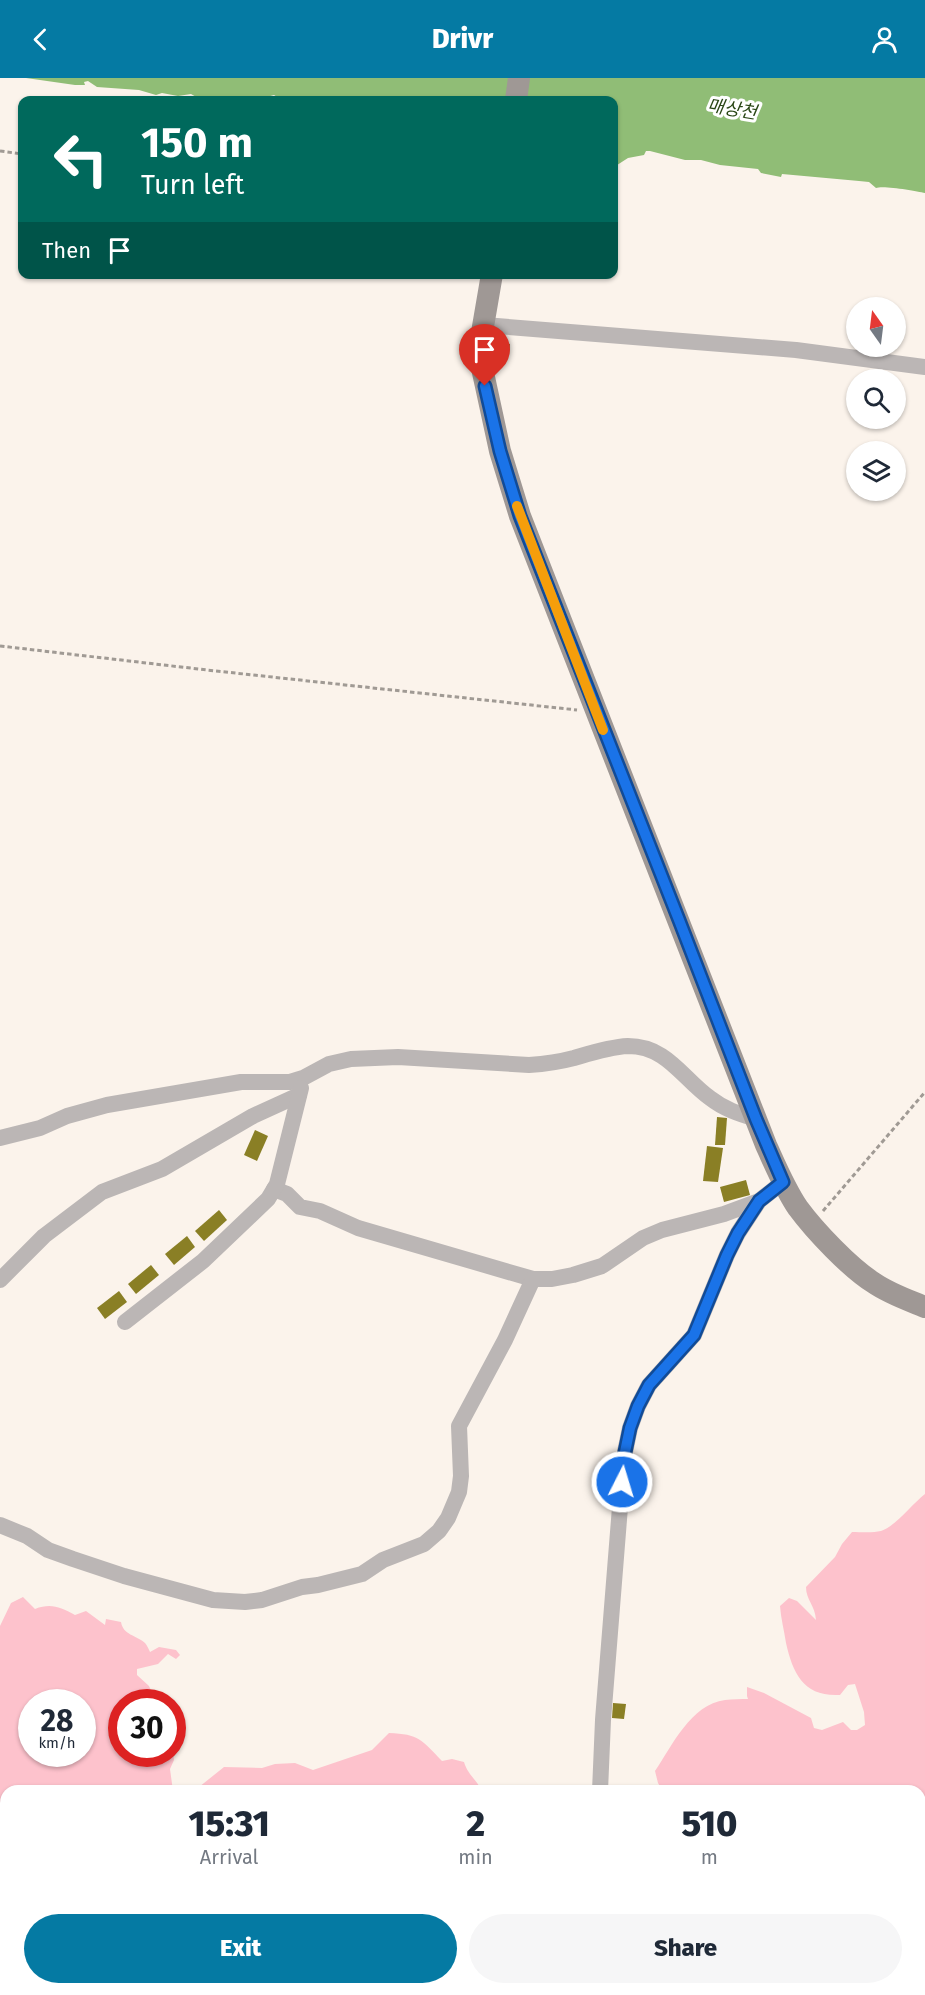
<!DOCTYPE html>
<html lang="en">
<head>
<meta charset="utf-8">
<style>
  body { margin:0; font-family:"Fira Sans","Noto Sans KR",sans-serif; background:#f6f6f7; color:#1f2937; height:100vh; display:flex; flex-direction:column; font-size:22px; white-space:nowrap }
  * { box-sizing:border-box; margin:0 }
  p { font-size:20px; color:#747a83 }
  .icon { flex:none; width:33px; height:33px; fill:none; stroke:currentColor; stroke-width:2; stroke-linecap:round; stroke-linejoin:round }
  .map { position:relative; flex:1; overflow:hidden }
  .panel { position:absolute; left:0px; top:1707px; width:926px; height:210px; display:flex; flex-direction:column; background:#fff; border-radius:18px 18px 0 0; box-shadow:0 2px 4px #0004 }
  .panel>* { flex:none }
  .banner { position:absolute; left:18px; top:18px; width:600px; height:183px; border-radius:12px; box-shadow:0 2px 4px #0004; background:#00695c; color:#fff; overflow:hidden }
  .needle { width:39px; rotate:346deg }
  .buttons { position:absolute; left:846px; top:219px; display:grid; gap:12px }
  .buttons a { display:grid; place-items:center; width:60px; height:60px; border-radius:50%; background:#fff; box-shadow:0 2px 4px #0004; font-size:30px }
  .speed { position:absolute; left:18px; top:1611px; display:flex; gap:12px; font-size:30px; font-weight:700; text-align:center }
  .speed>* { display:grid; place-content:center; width:78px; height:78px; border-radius:50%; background:#fff; box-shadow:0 2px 4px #0004; line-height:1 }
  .speed small { font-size:15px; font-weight:400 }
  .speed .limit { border:9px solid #d22; background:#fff; color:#111 }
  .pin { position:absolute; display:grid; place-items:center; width:51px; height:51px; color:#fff; margin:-62px -26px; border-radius:50% 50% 50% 0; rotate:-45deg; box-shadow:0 0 6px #0007 }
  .pin .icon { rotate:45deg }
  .me { position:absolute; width:66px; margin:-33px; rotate:5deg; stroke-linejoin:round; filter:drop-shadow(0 0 4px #0008) }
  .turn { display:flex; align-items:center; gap:21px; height:126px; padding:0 24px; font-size:27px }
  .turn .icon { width:78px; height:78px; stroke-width:2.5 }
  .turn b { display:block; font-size:42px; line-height:51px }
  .then { display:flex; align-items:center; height:57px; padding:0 24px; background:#0003; gap:12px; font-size:22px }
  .eta { display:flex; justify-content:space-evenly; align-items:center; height:102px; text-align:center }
  .eta b { font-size:36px; font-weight:800; line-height:42px }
  .button { display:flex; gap:12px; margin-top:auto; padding:12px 24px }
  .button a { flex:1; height:69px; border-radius:36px; background:#057aa3; color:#fff; font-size:24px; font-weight:800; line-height:69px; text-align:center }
  .button a+a { background:#f6f6f7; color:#1f2937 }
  header { display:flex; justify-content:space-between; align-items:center; height:78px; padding:0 24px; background:#057aa3; color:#fff; font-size:27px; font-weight:800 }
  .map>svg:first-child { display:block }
</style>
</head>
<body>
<header><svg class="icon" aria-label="back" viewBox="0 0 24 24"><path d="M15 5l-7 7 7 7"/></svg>Drivr<svg class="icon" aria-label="person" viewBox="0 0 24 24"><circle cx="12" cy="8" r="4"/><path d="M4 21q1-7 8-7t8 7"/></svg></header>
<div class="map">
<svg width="925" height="1917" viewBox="0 0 925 1917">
  <rect width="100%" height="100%" fill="#fbf3eb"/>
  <g fill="#fdc2cc" fill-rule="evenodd">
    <path d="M925,1416V1917H729V1911H920V1713H663L658,1705L655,1693C672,1668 691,1626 725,1622C733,1621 741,1621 748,1621L747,1618V1609L764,1615L811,1640L814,1650L822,1652L843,1644L851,1652H857L865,1647L864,1634L855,1606L848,1607L840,1617C804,1619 793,1596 786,1565C784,1552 781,1541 780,1528L789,1520L797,1523L816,1542C815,1527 806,1522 806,1509L835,1479L842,1466L852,1454C861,1454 873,1455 881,1453C896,1448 912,1426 925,1416Z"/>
    <path d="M23,1519L35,1531C51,1525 60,1529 75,1537L86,1533L105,1547L106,1541L121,1544C123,1557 136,1557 145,1565C147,1567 149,1572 150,1574L159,1569L176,1572L180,1577L176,1581L168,1576L158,1586L137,1591V1597L149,1608L156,1624H122V1676H172L173,1674L174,1682L170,1691L173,1713H6V1911H395L394,1913L397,1917H0V1548L11,1525ZM32,1624H82V1676H32Z"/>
    <path d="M389,1655C419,1656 422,1662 442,1683L452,1681L464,1684C468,1697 476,1701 482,1713H194L224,1689L262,1690L275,1686L295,1685L313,1692L372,1672Z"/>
  </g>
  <path fill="#90bd76" d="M26,0H925V115C916,113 883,107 876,110L869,104L859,103L782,96L781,99L761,95L758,91L720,87L701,82H685L650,73H646L644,77L628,80L614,89V22H282L274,17L263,20L235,19L217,21L198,20L191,16L178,18L162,15L156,17L139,12L97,9L88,3L84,4L85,7H75Z"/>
  <g fill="#8a7f25">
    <polygon points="496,265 510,266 509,276 496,275"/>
    <polygon points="717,1039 727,1040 725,1067 715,1067"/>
    <polygon points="255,1052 268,1058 257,1083 244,1077"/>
    <polygon points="707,1068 723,1070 718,1104 703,1103"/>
    <polygon points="746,1102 750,1117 724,1124 720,1109"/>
    <polygon points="219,1132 227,1142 204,1163 195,1153"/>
    <polygon points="187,1158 195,1169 174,1187 165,1176"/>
    <polygon points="151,1187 159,1197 136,1216 128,1206"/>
    <polygon points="119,1213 127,1224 105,1241 97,1230"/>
    <polygon points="613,1625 626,1626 624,1641 612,1640"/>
  </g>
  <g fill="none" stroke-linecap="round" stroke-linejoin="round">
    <g stroke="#a09a94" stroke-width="3" stroke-dasharray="4.5 3" stroke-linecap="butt">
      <polyline points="0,73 22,76"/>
      <polyline points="0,568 207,592 577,632"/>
      <polyline points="823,1133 925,1014"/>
    </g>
    <g stroke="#bbb6b5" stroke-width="16">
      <polyline points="484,247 796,272 925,289"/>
      <path d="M0,1060L40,1050L67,1038L107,1027L241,1004H290L303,1000L329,986L351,981L398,979L529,987C544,986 559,984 574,980C591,975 609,969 628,968C667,968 682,1000 710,1020C724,1031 739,1036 756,1041"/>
      <polyline points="274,1111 287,1116 300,1129 320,1133 358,1150 533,1201"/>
      <polyline points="0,1202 44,1158 102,1114 162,1091 253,1038 299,1017"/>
      <polyline points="125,1244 203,1183 268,1121 277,1106 301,1010"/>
      <polyline points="0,1447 27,1458 48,1472 73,1481 124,1498 213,1522 245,1524 262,1522 302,1509 318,1507 362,1496 383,1482 424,1466 439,1453 448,1440 459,1414 461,1398 459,1348 505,1262 533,1201 552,1201 573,1197 602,1188 643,1160 662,1152 724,1136 759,1123"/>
      <polyline points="600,1713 603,1642 622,1404 625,1374 630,1350 638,1328 649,1307 694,1257 727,1177 738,1155 759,1123 783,1104"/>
    </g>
    <g stroke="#9f9895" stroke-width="22">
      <polyline points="516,22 519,0"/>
      <path d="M492,196L480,266L482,290L500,373L520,438L766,1067C776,1089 785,1111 798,1130C815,1153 850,1190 874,1205C890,1216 908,1222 925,1229"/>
    </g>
  </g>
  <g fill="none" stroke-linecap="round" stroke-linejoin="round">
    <g stroke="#114b97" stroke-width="15">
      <polyline id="route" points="485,308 500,373 520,438 679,842 756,1041 783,1104 759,1123 738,1155 727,1177 694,1257 649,1307 638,1328 630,1350 625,1374 622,1404"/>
    </g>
    <use href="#route" stroke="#1a73e8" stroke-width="10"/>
    <polyline stroke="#f59e0b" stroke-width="10" points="517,428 603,652"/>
  </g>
  <g text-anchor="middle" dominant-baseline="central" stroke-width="6" stroke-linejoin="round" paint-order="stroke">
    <g font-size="18" font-style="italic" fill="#294615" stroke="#fff">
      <text transform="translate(732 31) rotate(9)">매상천</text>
    </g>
  </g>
</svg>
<div class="buttons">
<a><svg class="needle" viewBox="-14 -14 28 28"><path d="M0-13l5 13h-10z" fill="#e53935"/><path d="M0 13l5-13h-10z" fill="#747a83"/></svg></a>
<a><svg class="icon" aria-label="search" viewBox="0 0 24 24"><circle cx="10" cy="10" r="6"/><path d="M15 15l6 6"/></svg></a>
<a><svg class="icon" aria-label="layers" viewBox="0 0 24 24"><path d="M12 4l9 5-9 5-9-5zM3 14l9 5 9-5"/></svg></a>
</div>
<div class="speed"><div>28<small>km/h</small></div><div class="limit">30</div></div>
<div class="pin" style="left:485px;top:308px;background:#d93025"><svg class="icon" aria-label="arrive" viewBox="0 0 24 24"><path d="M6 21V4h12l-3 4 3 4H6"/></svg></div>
<svg class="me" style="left:622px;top:1404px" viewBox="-20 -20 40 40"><circle r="17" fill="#1a73e8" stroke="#fff" stroke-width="3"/><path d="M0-11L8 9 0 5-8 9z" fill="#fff"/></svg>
<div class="banner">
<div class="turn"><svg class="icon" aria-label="left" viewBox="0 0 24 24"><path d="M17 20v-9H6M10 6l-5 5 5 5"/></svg><div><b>150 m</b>Turn left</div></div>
<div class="then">Then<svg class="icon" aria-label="arrive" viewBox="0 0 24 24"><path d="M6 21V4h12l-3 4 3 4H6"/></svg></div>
</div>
<section class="panel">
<div class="eta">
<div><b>15:31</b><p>Arrival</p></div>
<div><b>2</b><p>min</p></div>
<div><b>510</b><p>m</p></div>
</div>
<div class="button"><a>Exit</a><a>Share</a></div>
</section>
</div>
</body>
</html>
